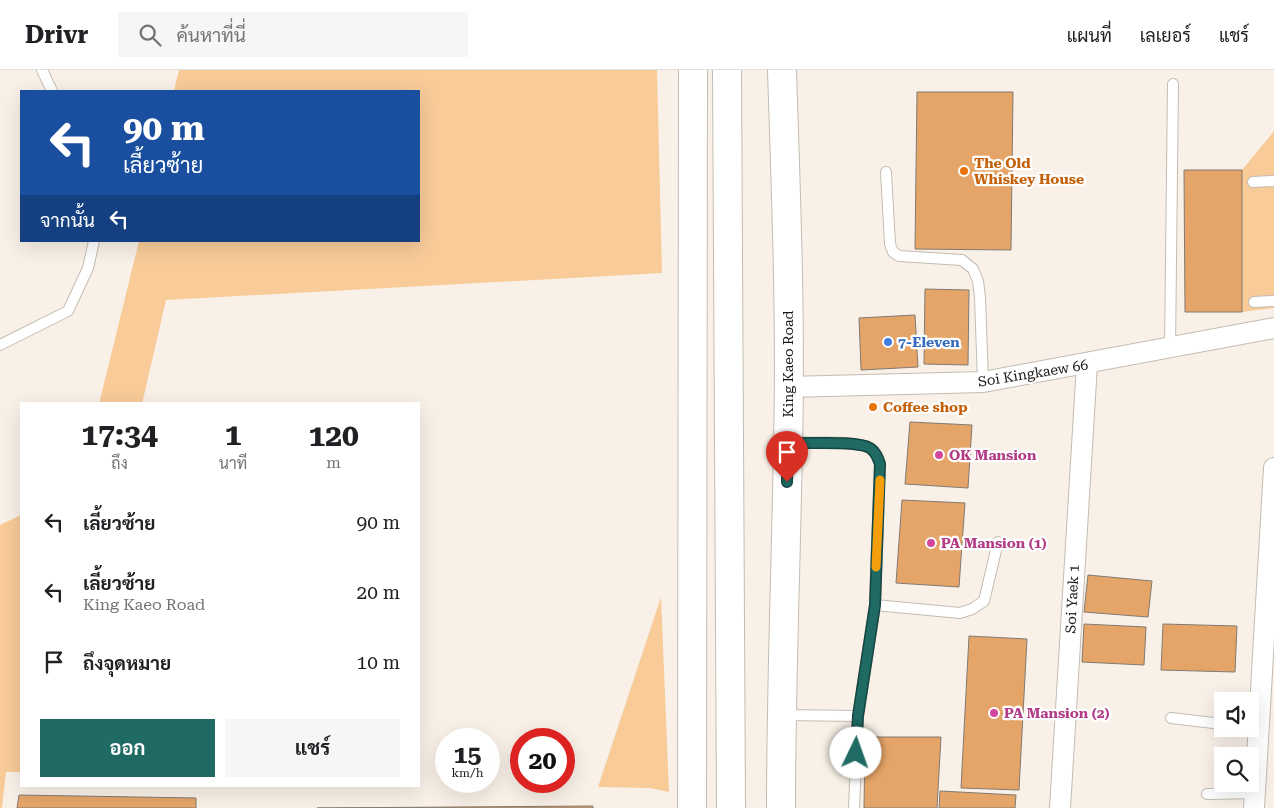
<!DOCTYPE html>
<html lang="th">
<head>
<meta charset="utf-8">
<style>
  body { margin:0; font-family:"Roboto Serif",Sarabun,serif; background:#f6f6f6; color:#202124; height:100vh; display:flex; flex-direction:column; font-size:19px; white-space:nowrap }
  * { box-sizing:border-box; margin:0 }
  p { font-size:16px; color:#757577 }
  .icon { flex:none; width:28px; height:28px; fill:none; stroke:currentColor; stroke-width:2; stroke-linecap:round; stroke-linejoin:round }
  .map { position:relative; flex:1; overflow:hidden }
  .sheet { position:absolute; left:20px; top:332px; width:400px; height:385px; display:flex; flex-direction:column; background:#fff; border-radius:0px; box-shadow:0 5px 20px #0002 }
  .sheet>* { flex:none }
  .guide { position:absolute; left:20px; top:20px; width:400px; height:152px; border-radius:0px; box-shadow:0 5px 20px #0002; background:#1a4fa0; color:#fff; overflow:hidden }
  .fabs { position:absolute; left:1214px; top:622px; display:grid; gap:10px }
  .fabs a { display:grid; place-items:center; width:45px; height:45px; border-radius:0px; background:#fff; box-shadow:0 5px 20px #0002; font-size:25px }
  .speed { position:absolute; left:435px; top:658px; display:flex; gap:10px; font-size:25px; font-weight:700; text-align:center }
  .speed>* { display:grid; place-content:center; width:65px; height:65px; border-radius:50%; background:#fff; box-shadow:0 5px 20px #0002; line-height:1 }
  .speed small { font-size:12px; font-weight:400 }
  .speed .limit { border:8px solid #d22; background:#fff; color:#111 }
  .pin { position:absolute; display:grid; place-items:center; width:42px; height:42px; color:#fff; margin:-51px -21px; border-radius:50% 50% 50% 0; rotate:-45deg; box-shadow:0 0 5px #0007 }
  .pin .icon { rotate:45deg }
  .me { position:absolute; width:55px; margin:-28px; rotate:3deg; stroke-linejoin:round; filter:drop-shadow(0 0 4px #0008) }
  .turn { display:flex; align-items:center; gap:18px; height:105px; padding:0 20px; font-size:22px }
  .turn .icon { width:65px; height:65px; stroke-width:2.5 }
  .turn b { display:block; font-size:35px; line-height:42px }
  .then { display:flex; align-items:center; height:48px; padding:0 20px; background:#0003; gap:10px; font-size:19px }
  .eta { display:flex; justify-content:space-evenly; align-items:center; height:85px; text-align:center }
  .eta b { font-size:30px; font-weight:700; line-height:35px }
  .cta { display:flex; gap:10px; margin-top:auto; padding:10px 20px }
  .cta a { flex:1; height:58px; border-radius:0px; background:#206a64; color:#fff; font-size:20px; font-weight:700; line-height:58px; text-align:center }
  .cta a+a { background:#f6f6f6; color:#202124 }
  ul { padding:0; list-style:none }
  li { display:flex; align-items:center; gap:15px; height:70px; padding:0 20px }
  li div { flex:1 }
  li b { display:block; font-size:19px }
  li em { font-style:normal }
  header { display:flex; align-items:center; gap:30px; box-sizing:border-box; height:70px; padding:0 25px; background:#fff; border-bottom:1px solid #e0e0e0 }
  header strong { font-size:24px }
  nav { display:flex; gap:28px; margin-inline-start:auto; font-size:18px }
  .search { width:350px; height:45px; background:#f6f6f6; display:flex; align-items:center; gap:12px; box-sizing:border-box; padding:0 18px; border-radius:0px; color:#757577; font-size:19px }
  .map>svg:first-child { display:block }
</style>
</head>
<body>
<header>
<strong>Drivr</strong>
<div class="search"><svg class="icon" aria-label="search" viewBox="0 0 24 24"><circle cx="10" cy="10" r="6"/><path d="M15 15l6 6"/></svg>ค้นหาที่นี่</div>
<nav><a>แผนที่</a><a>เลเยอร์</a><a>แชร์</a></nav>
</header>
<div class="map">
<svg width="1274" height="738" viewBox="0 0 1274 738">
  <rect width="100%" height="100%" fill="#f9f1e7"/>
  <g fill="#f8cb99">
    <polygon points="179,0 657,0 662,203 166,230 142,334 99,334 139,171 419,171 419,21 174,21"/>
    <polygon points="1274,61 1274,238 1242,242 1242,100"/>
    <polygon points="21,445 21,702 6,702 2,738 0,738 0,455"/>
    <polygon points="661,527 669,722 650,718 598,717"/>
  </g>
  <g fill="#e6a568" stroke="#827a72">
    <polygon points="917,22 1013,22 1011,180 915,179"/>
    <polygon points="1184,100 1242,100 1242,242 1185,242"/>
    <polygon points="925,219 969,220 968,295 924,294"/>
    <polygon points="915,245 918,297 861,300 859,248"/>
    <polygon points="910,352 972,355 968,418 905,414"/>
    <polygon points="902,430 965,433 959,517 896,513"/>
    <polygon points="1088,505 1152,511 1148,547 1084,542"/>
    <polygon points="1084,554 1146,557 1144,595 1082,592"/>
    <polygon points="1163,554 1237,556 1235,602 1161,600"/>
    <polygon points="969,566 1027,569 1019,720 961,718"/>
    <polygon points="865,667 941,667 937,738 864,738"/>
    <polygon points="940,721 1016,725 1015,738 939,738"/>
    <polygon points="19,725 196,728 196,738 17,738"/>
    <polygon points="593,736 593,738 317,738"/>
  </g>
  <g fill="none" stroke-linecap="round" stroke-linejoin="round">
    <g stroke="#c4bcb3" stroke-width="12">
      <g id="lane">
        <polyline points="42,0 52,21"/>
        <polyline points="886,102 890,174 893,182 899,186 962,190 973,199 978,211 980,227 983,312"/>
        <polyline points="1253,112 1274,111"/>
        <polyline points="1254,232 1274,231"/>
        <polyline points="0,275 68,241 88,198 94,171"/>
        <polyline points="1170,279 1173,14"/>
        <path d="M789,373C807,373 855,370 870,378C876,381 878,388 880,394L875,535L858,646L854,738"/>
        <polyline points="875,535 960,543 972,539 984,531 998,472"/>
        <polyline points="782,645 858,646"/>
        <polyline points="1171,648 1222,654"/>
        <polyline points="1207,724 1255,723"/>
      </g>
    </g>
    <g stroke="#c4bcb3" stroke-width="22">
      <g id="street">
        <polyline points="788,317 983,312 1274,258"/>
        <polyline points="1060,738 1087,294"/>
        <polyline points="1254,738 1274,398"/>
      </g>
    </g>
    <g stroke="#c4bcb3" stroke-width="30">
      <polyline id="secondary" points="692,738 693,0"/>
    </g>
    <g stroke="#c4bcb3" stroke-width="30">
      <g id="primary">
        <polyline points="727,0 731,738"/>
        <path d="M781,738C781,617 786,496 788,375C791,250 786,125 782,0"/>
      </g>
    </g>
    <use href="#lane" stroke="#fff" stroke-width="10"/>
    <use href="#street" stroke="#fff" stroke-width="20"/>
    <use href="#secondary" stroke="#fff" stroke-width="28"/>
    <use href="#primary" stroke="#fff" stroke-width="28"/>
  </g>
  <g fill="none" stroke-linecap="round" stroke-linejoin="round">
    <g stroke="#154541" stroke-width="12">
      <path id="route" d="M787,412L788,373C806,374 857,370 870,378C876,382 878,388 880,394L875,535L858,646L856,683"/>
    </g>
    <use href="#route" stroke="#206a64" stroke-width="9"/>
    <polyline stroke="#f59e0b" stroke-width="9" points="876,497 880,410"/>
  </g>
  <g fill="#e8710a" stroke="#fff" stroke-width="2">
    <circle cx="964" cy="101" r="5"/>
    <circle cx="873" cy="337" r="5"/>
  </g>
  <circle fill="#3f7fe0" stroke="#fff" stroke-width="2" cx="888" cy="272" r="5"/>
  <g fill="#d1479c" stroke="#fff" stroke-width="2">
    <circle cx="939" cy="385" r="5"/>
    <circle cx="931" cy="473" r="5"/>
    <circle cx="994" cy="643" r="5"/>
  </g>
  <g text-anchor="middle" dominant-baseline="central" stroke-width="4.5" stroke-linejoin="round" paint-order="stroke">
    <g font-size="14" font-weight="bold" fill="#c56008" stroke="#fff" text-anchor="start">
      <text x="974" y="93">The Old<tspan x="974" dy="16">Whiskey House</tspan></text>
      <text x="883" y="337">Coffee shop</text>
    </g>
    <g font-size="14" font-weight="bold" fill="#366cbe" stroke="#fff" text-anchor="start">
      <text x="898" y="272">7-Eleven</text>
    </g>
    <g font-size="14" fill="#181512" stroke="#fff">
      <text transform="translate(788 294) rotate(-90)">King Kaeo Road</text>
      <text transform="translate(1033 303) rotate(-9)">Soi Kingkaew 66</text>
      <text transform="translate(1072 529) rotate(-87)">Soi Yaek 1</text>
    </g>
    <g font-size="14" font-weight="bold" fill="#b23c85" stroke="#fff" text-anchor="start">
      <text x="949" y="385">OK Mansion</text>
      <text x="941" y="473">PA Mansion (1)</text>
      <text x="1004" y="643">PA Mansion (2)</text>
    </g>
  </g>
</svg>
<div class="fabs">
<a><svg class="icon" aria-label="sound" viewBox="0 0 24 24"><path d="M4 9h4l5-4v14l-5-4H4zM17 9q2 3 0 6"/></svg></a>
<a><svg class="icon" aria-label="search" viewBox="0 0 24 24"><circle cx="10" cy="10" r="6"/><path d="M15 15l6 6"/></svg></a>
</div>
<div class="speed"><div>15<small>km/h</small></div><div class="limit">20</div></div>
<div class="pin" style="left:787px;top:412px;background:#d93025"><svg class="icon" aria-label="arrive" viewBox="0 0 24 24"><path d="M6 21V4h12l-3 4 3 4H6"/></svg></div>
<svg class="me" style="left:856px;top:683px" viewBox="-20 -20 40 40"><circle r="19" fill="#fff"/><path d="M0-13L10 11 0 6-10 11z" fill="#206a64"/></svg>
<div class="guide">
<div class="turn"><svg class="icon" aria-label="left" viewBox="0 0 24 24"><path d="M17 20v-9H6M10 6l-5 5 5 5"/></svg><div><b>90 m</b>เลี้ยวซ้าย</div></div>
<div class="then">จากนั้น<svg class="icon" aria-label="left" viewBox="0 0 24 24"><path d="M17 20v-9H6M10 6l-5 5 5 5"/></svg></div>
</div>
<section class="sheet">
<div class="eta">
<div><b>17:34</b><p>ถึง</p></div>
<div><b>1</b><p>นาที</p></div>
<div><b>120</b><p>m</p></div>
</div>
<ul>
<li><svg class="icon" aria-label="left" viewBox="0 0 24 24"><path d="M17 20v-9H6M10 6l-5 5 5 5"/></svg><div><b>เลี้ยวซ้าย</b></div><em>90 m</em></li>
<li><svg class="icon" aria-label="left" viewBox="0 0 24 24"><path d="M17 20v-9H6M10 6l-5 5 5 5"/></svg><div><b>เลี้ยวซ้าย</b><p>King Kaeo Road</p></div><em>20 m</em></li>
<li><svg class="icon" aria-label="arrive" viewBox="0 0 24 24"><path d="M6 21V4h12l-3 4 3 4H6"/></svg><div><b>ถึงจุดหมาย</b></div><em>10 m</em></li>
</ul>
<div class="cta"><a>ออก</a><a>แชร์</a></div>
</section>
</div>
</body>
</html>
